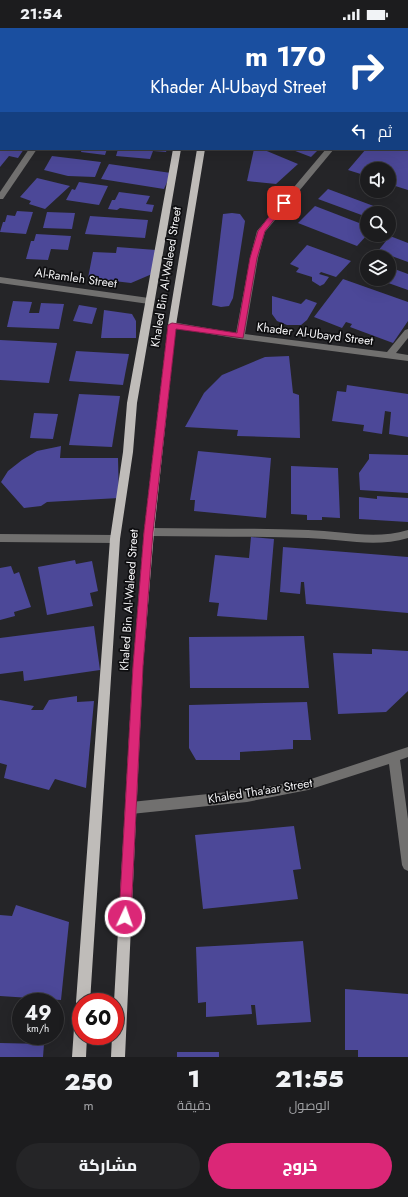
<!DOCTYPE html>
<html lang="ar">
<head>
<meta charset="utf-8">
<style>
  body { margin:0; font-family:Jost,Cairo,sans-serif; background:#252527; color:#f1f3f6; direction:rtl; height:100vh; display:flex; flex-direction:column; font-size:15px; white-space:nowrap }
  * { box-sizing:border-box; margin:0 }
  p { font-size:13px; color:#a0a1a4 }
  .icon { flex:none; width:22px; height:22px; fill:none; stroke:currentColor; stroke-width:2; stroke-linecap:round; stroke-linejoin:round }
  .map { position:relative; height:1029px; overflow:hidden; direction:ltr }
  .sheet { display:flex; flex-direction:column; background:#1c1c1e; flex:1 }
  .sheet>* { flex:none }
  .banner { position:absolute; left:0px; top:0px; width:408px; height:122px; box-shadow:0 4px 16px #0002,0 0 0 1px #3a3a3c; direction:rtl; background:#1a4fa0; color:#fff; overflow:hidden }
  .controls { position:absolute; left:360px; top:134px; display:grid; gap:8px }
  .controls a { display:grid; place-items:center; width:36px; height:36px; border-radius:50%; background:#1c1c1e; box-shadow:0 4px 16px #0002,0 0 0 1px #3a3a3c; font-size:20px }
  .speed { position:absolute; left:12px; top:965px; display:flex; gap:8px; font-size:20px; font-weight:700; text-align:center }
  .speed>* { display:grid; place-content:center; width:52px; height:52px; border-radius:50%; background:#1c1c1e; box-shadow:0 4px 16px #0002,0 0 0 1px #3a3a3c; line-height:1 }
  .speed small { font-size:10px; font-weight:400 }
  .speed .limit { border:6px solid #d22; background:#fff; color:#111 }
  .pin { position:absolute; display:grid; place-items:center; width:34px; height:34px; color:#fff; margin:-17px; border-radius:8px; box-shadow:0 2px 6px #0006 }
  .me { position:absolute; width:44px; margin:-22px; rotate:3deg; stroke-linejoin:round; filter:drop-shadow(0 0 3px #0008) }
  .turn { display:flex; align-items:center; gap:14px; height:84px; padding:0 16px; font-size:18px }
  .turn .icon { width:52px; height:52px; stroke-width:2.5 }
  .turn b { display:block; font-size:28px; line-height:34px }
  .then { display:flex; align-items:center; height:38px; padding:0 16px; background:#0003; gap:8px; font-size:15px }
  .eta { display:flex; justify-content:space-evenly; align-items:center; height:68px; text-align:center }
  .eta b { font-size:24px; font-weight:800; line-height:28px }
  .action { display:flex; gap:8px; margin-top:auto; padding:8px 16px }
  .action a { flex:1; height:46px; border-radius:24px; background:#db2777; color:#fff; font-size:16px; font-weight:800; line-height:46px; text-align:center }
  .action a+a { background:#252527; color:#f1f3f6 }
  .status { display:flex; justify-content:space-between; align-items:center; height:28px; padding:0 20px; background:#1c1c1e; direction:ltr }
  .status svg { height:11px; fill:currentColor }
  .map>svg:first-child { display:block }
</style>
</head>
<body>
<div class="status"><b>21:54</b><svg viewBox="0 0 49 12"><path d="M0 12V9h3v3zM5 12V6h3v6zM10 12V3h3v9zM15 12V0h3v12zM26 1h20v11H26zM47 4h2v5h-2z"/></svg></div>
<div class="map">
<svg width="408" height="1029" viewBox="0 0 408 1029">
  <rect width="100%" height="100%" fill="#252528"/>
  <g fill="#4c4898">
    <polygon points="0,121 24,121 18,130 9,128 0,139"/>
    <polygon points="82,121 107,121 105,127 81,124"/>
    <polygon points="118,121 167,121 166,124 153,123 150,131 116,128"/>
    <polygon points="254,121 262,121 298,136 276,156 247,153"/>
    <polygon points="290,121 319,121 311,129"/>
    <polygon points="366,121 408,121 408,162 389,156 389,141 367,141 367,148 348,142"/>
    <polygon points="52,128 101,134 95,149 68,148 44,142"/>
    <polygon points="109,136 171,145 164,161 101,151"/>
    <polygon points="37,150 70,158 45,181 29,176 31,173 20,169"/>
    <polygon points="79,154 108,158 99,177 66,172 72,161 75,162"/>
    <polygon points="328,161 379,180 374,185 367,185 367,189 318,171"/>
    <polygon points="119,164 150,168 146,176 154,177 152,184 120,180 117,182 108,181 112,172 115,172"/>
    <polygon points="315,178 367,198 367,207 357,218 298,195"/>
    <polygon points="17,183 33,184 26,206 0,204 3,194 5,194 7,187 15,188"/>
    <polygon points="47,184 75,185 72,201 43,200"/>
    <polygon points="232,185 240,186 245,193 233,270 229,278 221,279 212,277 223,186"/>
    <polygon points="90,188 148,192 145,210 85,206"/>
    <polygon points="36,206 71,208 68,222 51,221 48,232 26,231 31,213 34,213"/>
    <polygon points="390,208 408,215 408,234 378,223"/>
    <polygon points="307,217 351,233 336,249 321,244 319,246 329,249 324,256 320,258 312,253 312,249 296,244 299,240 290,236"/>
    <polygon points="117,219 156,222 152,246 131,255 88,250 93,224 116,225"/>
    <polygon points="389,239 408,246 408,262 377,251 389,251"/>
    <polygon points="343,251 408,274 408,293 393,315 350,299 352,296 346,294 342,300 314,289"/>
    <polygon points="272,268 301,276 306,271 317,275 307,292 301,297 287,297 277,293 272,286"/>
    <polygon points="13,273 32,274 29,285 39,285 41,275 64,276 59,301 7,299"/>
    <polygon points="79,277 97,280 92,296 73,293"/>
    <polygon points="104,282 132,286 136,293 136,310 101,310"/>
    <polygon points="0,312 57,315 49,355 0,352"/>
    <polygon points="76,323 129,326 123,357 69,353"/>
    <polygon points="289,328 293,365 299,367 300,410 237,408 238,402 185,399 204,365 222,347 265,329"/>
    <polygon points="347,357 408,366 408,409 389,406 391,384 385,383 382,406 363,403 364,397 332,393 337,363 346,364"/>
    <polygon points="79,366 120,368 112,419 69,417"/>
    <polygon points="34,385 58,386 53,411 30,410"/>
    <polygon points="61,418 60,430 118,430 119,470 47,474 41,478 24,480 1,454 8,443 22,432 37,423"/>
    <polygon points="198,423 271,430 266,490 194,483 195,472 190,472"/>
    <polygon points="369,426 408,427 408,465 360,462 359,445 369,431"/>
    <polygon points="291,438 338,440 340,490 322,489 322,492 307,492 307,487 291,486"/>
    <polygon points="377,468 408,470 408,494 359,491 359,469 377,471"/>
    <polygon points="251,509 274,511 267,592 217,588 219,575 209,574 215,527 249,530"/>
    <polygon points="283,519 408,529 408,585 306,576 304,554 301,554 300,566 280,564"/>
    <polygon points="75,532 76,536 92,533 98,563 90,565 93,578 47,587 38,539"/>
    <polygon points="11,538 14,546 19,544 31,579 14,584 15,588 0,592 0,540"/>
    <polygon points="94,598 100,642 24,653 23,643 0,646 0,610"/>
    <polygon points="304,608 309,660 190,660 189,609"/>
    <polygon points="372,621 408,623 408,663 386,684 338,686 333,625 372,626"/>
    <polygon points="77,668 77,674 94,673 86,760 55,751 49,762 4,750 7,737 0,735 0,672 34,678 31,682 43,682 49,672"/>
    <polygon points="307,674 311,712 293,712 293,721 240,724 240,732 196,732 189,720 189,677"/>
    <polygon points="294,798 301,841 293,842 298,871 203,881 195,807"/>
    <polygon points="16,877 69,894 61,972 0,968 0,887 12,888"/>
    <polygon points="303,913 311,994 257,997 255,977 251,977 252,986 206,989 206,974 198,975 196,919"/>
    <polygon points="345,961 408,966 408,1029 358,1029 358,1022 345,1022"/>
    <polygon points="0,1015 44,1016 43,1029 0,1029"/>
    <rect x="177" y="1024" width="42" height="5"/>
  </g>
  <g fill="none" stroke-linecap="round" stroke-linejoin="round">
    <g fill="#71706f" fill-rule="evenodd">
      <rect x="0" y="66" width="1" height="4"/>
      <rect x="407" y="84" width="1" height="4"/>
      <polygon points="29,121 37,121 3,171 0,171 0,164"/>
      <polygon points="326,121 334,121 265,204 258,230 245,306 387,324 405,302 408,301 408,310 396,325 408,327 408,333 240,311 169,299 168,297 172,294 236,305 250,230 257,203"/>
      <polygon points="0,249 149,270 153,273 149,276 0,255"/>
      <path d="M149,500C202,501 255,500 308,502C341,503 375,512 408,502V510C375,520 341,511 308,510C255,508 202,509 149,508L145,507L144,504L145,501Z"/>
      <polygon points="0,506 115,507 119,508 120,511 119,514 115,515 0,514"/>
      <polygon points="408,719 408,729 400,732 408,791 408,843 404,841 402,837 389,736 308,762 247,774 131,786 127,784 125,780 127,776 131,774 247,762 308,752"/>
    </g>
    <g fill="#bfbcb9" fill-rule="evenodd">
      <polygon points="173,121 181,121 137,375 133,424 120,511 90,974 81,974 81,980 78,979 76,974 110,511 123,424 127,375"/>
      <polygon points="197,121 205,121 176,297 154,504 143,638 125,1029 111,1029 112,1008 115,1008 114,974 133,638 144,504 168,297"/>
      <polygon points="81,993 81,1008 87,1008 86,1029 72,1029 74,1000 76,995"/>
    </g>
  </g>
  <polygon fill="#db2777" stroke="#8e194d" points="281,173 287,175 265,203 257,230 243,310 176,301 153,504 143,638 131,889 129,893 125,895 121,893 119,889 133,638 144,504 168,297 172,295 237,305 250,230 258,203"/>
  <g text-anchor="middle" dominant-baseline="central" stroke-width="3.5" stroke-linejoin="round" paint-order="stroke">
    <g font-size="12" fill="#f2f2f4" stroke="#0e0e10">
      <text transform="translate(166 249) rotate(-81)">Khaled Bin Al-Waleed Street</text>
      <text transform="translate(76 250) rotate(8)">Al-Ramleh Street</text>
      <text transform="translate(315 306) rotate(7)">Khader Al-Ubayd Street</text>
      <text transform="translate(129 572) rotate(-86)">Khaled Bin Al-Waleed Street</text>
      <text transform="translate(260 763) rotate(-9)">Khaled Tha'aar Street</text>
    </g>
  </g>
</svg>
<div class="controls">
<a><svg class="icon" aria-label="sound" viewBox="0 0 24 24"><path d="M4 9h4l5-4v14l-5-4H4zM17 9q2 3 0 6"/></svg></a>
<a><svg class="icon" aria-label="search" viewBox="0 0 24 24"><circle cx="10" cy="10" r="6"/><path d="M15 15l6 6"/></svg></a>
<a><svg class="icon" aria-label="layers" viewBox="0 0 24 24"><path d="M12 4l9 5-9 5-9-5zM3 14l9 5 9-5"/></svg></a>
</div>
<div class="speed"><div>49<small>km/h</small></div><div class="limit">60</div></div>
<div class="pin" style="left:284px;top:175px;background:#d93025"><svg class="icon" aria-label="arrive" viewBox="0 0 24 24"><path d="M6 21V4h12l-3 4 3 4H6"/></svg></div>
<svg class="me" style="left:125px;top:889px" viewBox="-20 -20 40 40"><circle r="17" fill="#db2777" stroke="#fff" stroke-width="3"/><path d="M0-11L8 9 0 5-8 9z" fill="#fff"/></svg>
<div class="banner">
<div class="turn"><svg class="icon" aria-label="right" viewBox="0 0 24 24"><path d="M7 20v-9h11M14 6l5 5-5 5"/></svg><div><b>170 m</b>Khader Al-Ubayd Street</div></div>
<div class="then">ثم<svg class="icon" aria-label="left" viewBox="0 0 24 24"><path d="M17 20v-9H6M10 6l-5 5 5 5"/></svg></div>
</div>
</div>
<section class="sheet">
<div class="eta">
<div><b>21:55</b><p>الوصول</p></div>
<div><b>1</b><p>دقيقة</p></div>
<div><b>250</b><p>m</p></div>
</div>
<div class="action"><a>خروج</a><a>مشاركة</a></div>
</section>
</body>
</html>
